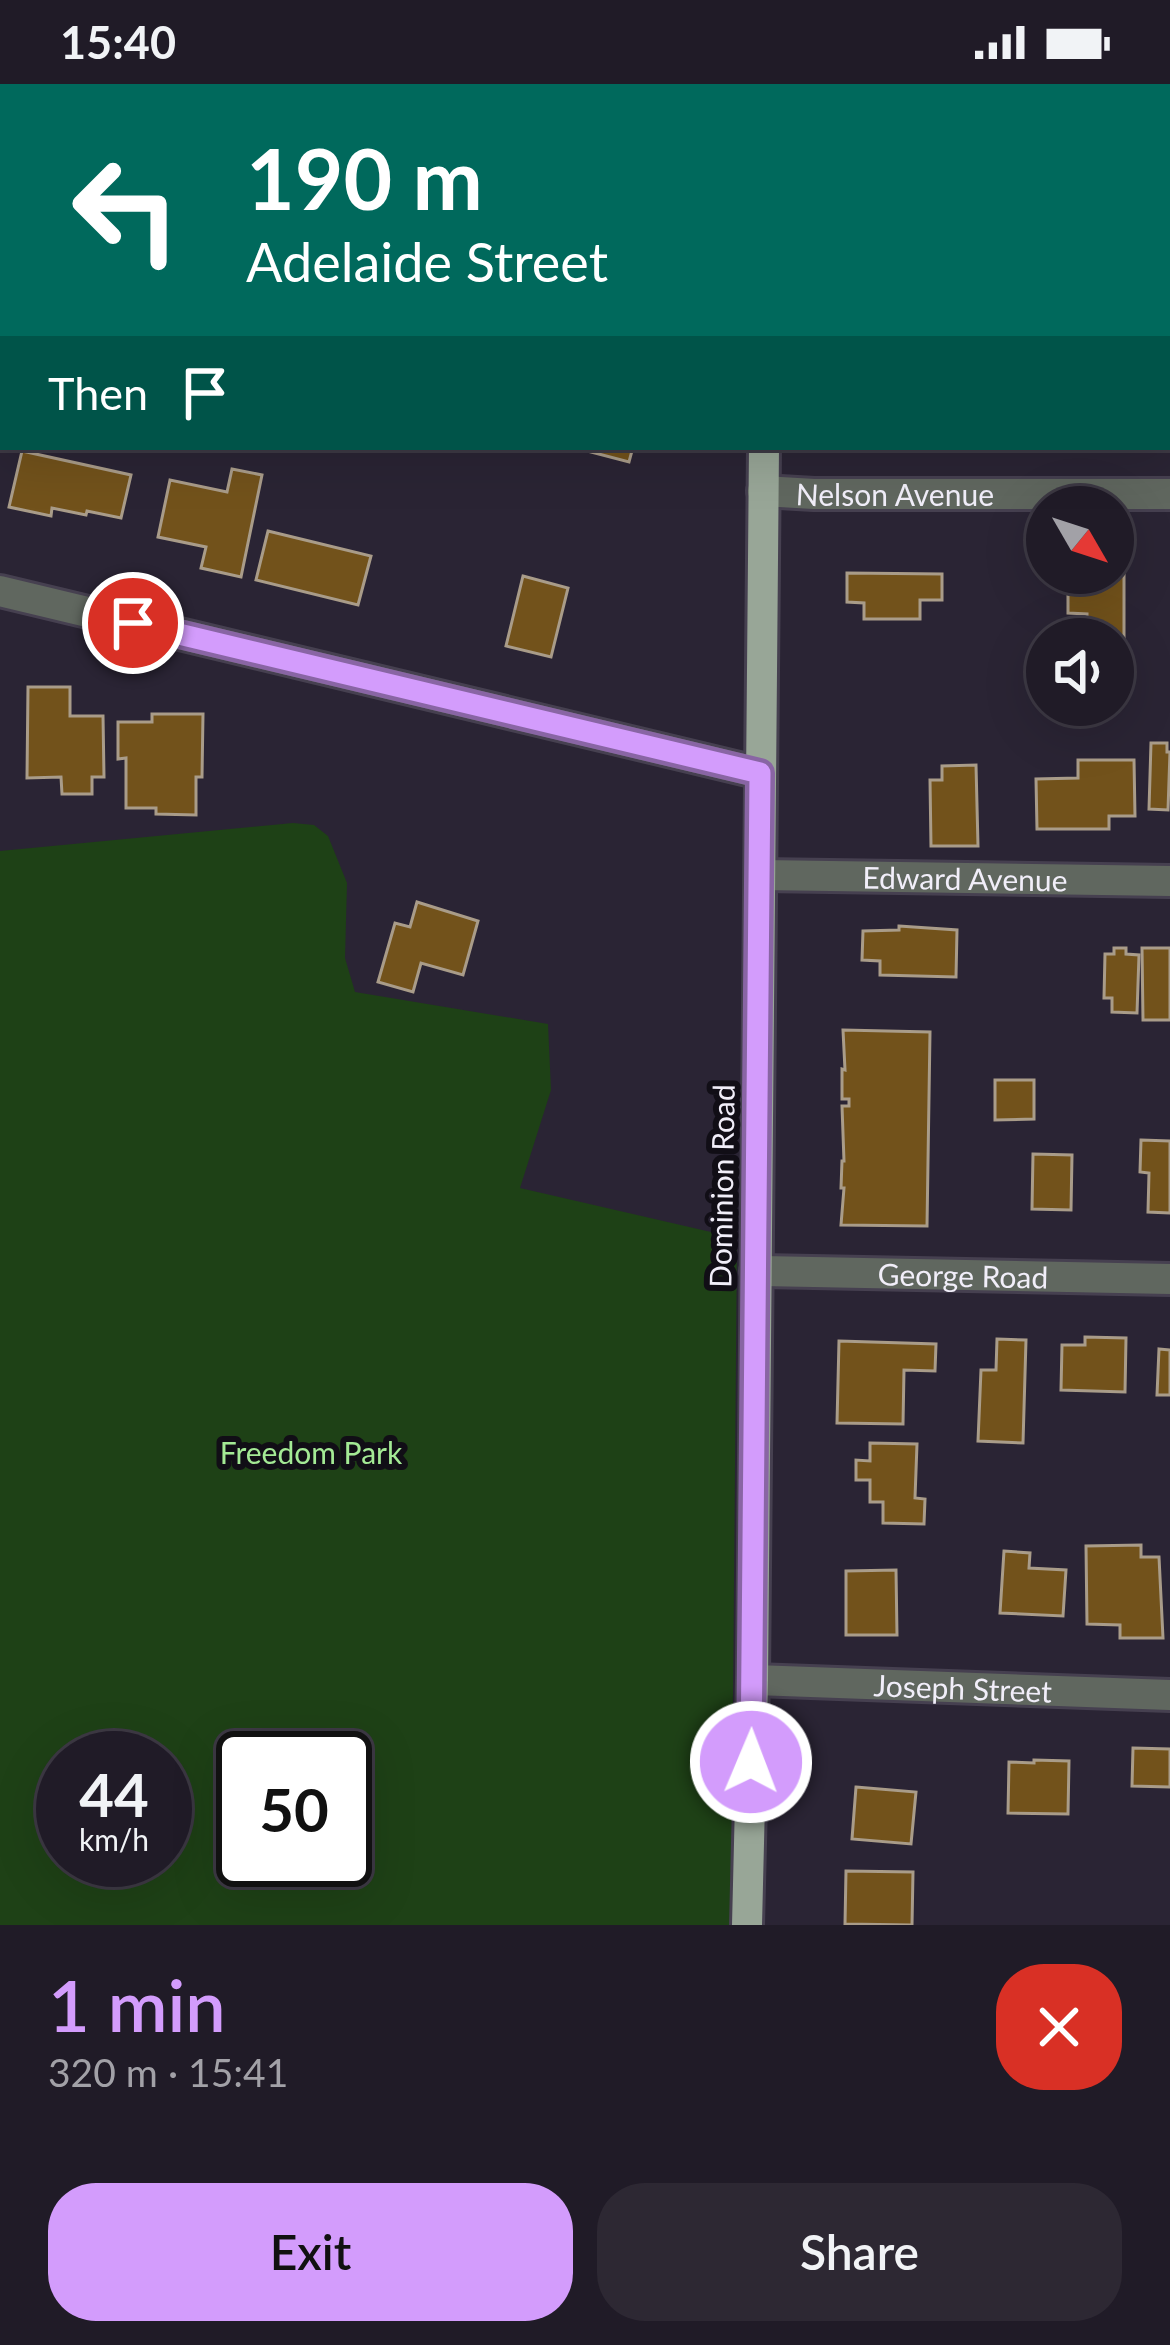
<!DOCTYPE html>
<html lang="en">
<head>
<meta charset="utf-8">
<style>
  body { margin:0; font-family:Lato,sans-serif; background:#2d2833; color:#f1f3f6; height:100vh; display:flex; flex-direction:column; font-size:45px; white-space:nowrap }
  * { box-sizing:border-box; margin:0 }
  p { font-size:39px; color:#a2a1a7 }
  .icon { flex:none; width:66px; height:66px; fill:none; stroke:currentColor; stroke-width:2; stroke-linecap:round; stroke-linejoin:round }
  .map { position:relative; height:1841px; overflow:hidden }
  .drawer { display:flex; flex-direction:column; background:#201b27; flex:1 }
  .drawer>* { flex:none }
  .guide { position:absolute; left:0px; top:0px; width:1170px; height:366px; box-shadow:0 12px 48px #0002,0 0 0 3px #3d3944; background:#00695c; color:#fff; overflow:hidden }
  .needle { width:78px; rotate:129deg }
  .fabs { position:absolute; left:1026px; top:402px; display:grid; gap:24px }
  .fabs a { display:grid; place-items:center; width:108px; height:108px; border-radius:50%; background:#201b27; box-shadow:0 12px 48px #0002,0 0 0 3px #3d3944; font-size:60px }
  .speed { position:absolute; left:36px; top:1647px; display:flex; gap:24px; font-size:60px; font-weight:700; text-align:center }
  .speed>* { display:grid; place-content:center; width:156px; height:156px; border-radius:50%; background:#201b27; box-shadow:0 12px 48px #0002,0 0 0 3px #3d3944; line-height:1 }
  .speed small { font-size:30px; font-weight:400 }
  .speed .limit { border:6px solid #111; border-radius:18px; background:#fff; color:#111 }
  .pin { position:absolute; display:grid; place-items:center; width:102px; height:102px; color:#fff; margin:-51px; border:6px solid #fff; border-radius:50%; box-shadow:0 3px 12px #0007 }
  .me { position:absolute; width:132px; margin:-66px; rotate:1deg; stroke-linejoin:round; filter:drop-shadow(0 0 9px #0008) }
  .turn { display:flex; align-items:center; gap:42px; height:252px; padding:0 48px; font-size:54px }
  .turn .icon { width:156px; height:156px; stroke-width:2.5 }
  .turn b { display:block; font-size:84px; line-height:102px }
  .then { display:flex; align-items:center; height:114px; padding:0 48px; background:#0003; gap:24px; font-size:45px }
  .round { display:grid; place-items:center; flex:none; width:126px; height:126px; border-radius:48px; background:#2d2833 }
  .overview { display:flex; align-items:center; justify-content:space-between; height:204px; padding:0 48px }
  h1 { font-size:72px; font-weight:600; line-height:90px; color:#d39cfc }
  .cta { display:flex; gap:24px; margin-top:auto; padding:24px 48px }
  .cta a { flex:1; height:138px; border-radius:48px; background:#d39cfc; color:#111; font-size:48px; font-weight:600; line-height:138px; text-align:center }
  .cta a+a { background:#2d2833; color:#f1f3f6 }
  .status { display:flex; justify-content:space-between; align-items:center; height:84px; padding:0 60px; background:#201b27; direction:ltr }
  .status svg { height:33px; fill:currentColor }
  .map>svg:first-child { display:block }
</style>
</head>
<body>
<div class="status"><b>15:40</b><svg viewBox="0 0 49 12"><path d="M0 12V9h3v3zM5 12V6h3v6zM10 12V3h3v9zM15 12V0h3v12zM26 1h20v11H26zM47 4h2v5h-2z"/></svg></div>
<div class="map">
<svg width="1170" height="1841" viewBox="0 0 1170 1841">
  <rect width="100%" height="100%" fill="#2a2434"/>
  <path fill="#1e4116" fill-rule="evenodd" d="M293,739L314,741L328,752L347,799L345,874L355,908L548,940L551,1006L520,1104L737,1154L731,1841H0V767ZM63,1674H165V1776H63ZM243,1674H345V1776H243Z"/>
  <g fill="#72521b" stroke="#a99c89" stroke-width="3">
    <polygon points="572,363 633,363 629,378"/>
    <polygon points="22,367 131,391 121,434 87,427 86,431 52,424 51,432 9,423"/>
    <polygon points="232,385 262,391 241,493 201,484 206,463 158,453 170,396 227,408"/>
    <polygon points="268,447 371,472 358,521 256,496"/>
    <polygon points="1113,486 1124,486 1124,560 1113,560 1113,555 1087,555 1087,530 1068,529 1068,497 1096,497 1096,489 1113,489"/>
    <polygon points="847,489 942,490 942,516 920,516 920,535 864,535 864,519 847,518"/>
    <polygon points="523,492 568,504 551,573 506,562"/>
    <polygon points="28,603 70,603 70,632 103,632 104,693 92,693 92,710 62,710 61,693 27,694"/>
    <polygon points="152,630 203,630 202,693 196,693 196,731 156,730 156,724 126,724 126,674 118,675 118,638 152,638"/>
    <polygon points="1151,659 1167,659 1167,668 1170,668 1168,726 1149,725"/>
    <polygon points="1078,676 1134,676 1135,732 1109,732 1109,745 1037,745 1036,695 1078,694"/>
    <polygon points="976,681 978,762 931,762 930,696 942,696 942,682"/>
    <polygon points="417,818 478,837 463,891 421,879 413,908 378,898 395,839 410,843"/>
    <polygon points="899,842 957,846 956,893 880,891 880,877 862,876 863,847 899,846"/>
    <polygon points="1114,864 1126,864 1126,870 1139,871 1137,929 1112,928 1112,914 1104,914 1105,870 1114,870"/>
    <polygon points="1142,864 1170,864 1170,936 1143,936"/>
    <polygon points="843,946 930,948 927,1142 841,1141 844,1104 841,1104 842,1077 844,1077 842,1022 849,1022 849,1015 842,1015 842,985 845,986"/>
    <polygon points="995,996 1034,996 1034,1035 995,1036"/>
    <polygon points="1141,1056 1170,1057 1170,1129 1148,1128 1149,1089 1140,1088"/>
    <polygon points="1033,1070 1072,1071 1071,1126 1032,1125"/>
    <polygon points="1085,1253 1126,1254 1125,1308 1061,1306 1062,1261 1085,1261"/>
    <polygon points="997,1255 1026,1256 1023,1359 978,1357 981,1286 996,1286"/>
    <polygon points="839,1257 936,1260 935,1287 904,1286 903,1340 837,1339"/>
    <polygon points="1159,1265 1170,1266 1170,1311 1157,1311"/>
    <polygon points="870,1359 917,1360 915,1414 925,1415 924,1440 883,1439 883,1418 870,1418 870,1396 856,1396 856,1376 870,1377"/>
    <polygon points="1141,1461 1141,1473 1159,1473 1163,1554 1120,1554 1120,1541 1087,1540 1086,1462"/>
    <polygon points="1004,1467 1030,1469 1029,1484 1066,1486 1063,1532 1000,1529"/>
    <polygon points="896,1486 897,1551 846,1551 846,1487"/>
    <polygon points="1133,1664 1170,1665 1170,1703 1132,1702"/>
    <polygon points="1034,1676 1069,1677 1068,1730 1008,1729 1009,1678 1034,1679"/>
    <polygon points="856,1703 916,1708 911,1760 852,1755"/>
    <polygon points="846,1787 913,1788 912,1841 845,1840"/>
  </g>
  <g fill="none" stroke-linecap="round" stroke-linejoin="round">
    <g stroke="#464050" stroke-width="36">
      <g id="minor">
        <polyline points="37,3 38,0"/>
        <polyline points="396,3 397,0"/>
        <polyline points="0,125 3,115"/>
        <path id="s1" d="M763,407L814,410H1170"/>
        <polyline points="0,507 760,689"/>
        <path id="s2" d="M761,791L1170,797"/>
        <path id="s3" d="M756,1187L1170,1195"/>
        <path id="s4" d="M753,1596L1170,1611"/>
      </g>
    </g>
    <g stroke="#464050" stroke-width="36">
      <g id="major">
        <polyline points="771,3 771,0"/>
        <polyline points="747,1841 753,1596 764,363"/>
      </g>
    </g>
    <use href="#minor" stroke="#60675f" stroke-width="30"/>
    <use href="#major" stroke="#98a697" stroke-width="30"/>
  </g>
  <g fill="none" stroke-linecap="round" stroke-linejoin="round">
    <g stroke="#8965a4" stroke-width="30">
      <polyline id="route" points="133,539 760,689 751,1678"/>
    </g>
    <use href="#route" stroke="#d39cfc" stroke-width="21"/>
  </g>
  <g text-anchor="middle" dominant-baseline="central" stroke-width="12" stroke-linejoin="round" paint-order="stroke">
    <g font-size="30" fill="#f1eef9" stroke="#110e16">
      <text stroke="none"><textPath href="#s1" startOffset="132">Nelson Avenue</textPath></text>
      <text stroke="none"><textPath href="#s2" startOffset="204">Edward Avenue</textPath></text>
      <text transform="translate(721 1102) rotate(-89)">Dominion Road</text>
      <text stroke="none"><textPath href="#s3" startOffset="207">George Road</textPath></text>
      <text stroke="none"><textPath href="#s4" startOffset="210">Joseph Street</textPath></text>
    </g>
    <g font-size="30" fill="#a4ea95" stroke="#110e16">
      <text x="311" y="1368">Freedom Park</text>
    </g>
  </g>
</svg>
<div class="fabs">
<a><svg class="needle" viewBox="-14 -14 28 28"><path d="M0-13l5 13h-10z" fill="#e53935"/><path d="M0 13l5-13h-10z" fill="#a2a1a7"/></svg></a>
<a><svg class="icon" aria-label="sound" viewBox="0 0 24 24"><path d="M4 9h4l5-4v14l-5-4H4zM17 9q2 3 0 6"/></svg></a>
</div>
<div class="speed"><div>44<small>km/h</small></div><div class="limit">50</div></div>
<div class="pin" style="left:133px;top:539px;background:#d93025"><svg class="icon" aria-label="arrive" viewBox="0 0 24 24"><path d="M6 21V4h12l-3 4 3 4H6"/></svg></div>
<svg class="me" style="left:751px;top:1678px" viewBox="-20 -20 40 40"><circle r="17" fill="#d39cfc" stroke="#fff" stroke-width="3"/><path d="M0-11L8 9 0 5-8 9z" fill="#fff"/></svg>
<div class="guide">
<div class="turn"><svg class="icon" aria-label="left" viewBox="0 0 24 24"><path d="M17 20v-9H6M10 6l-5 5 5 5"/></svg><div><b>190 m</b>Adelaide Street</div></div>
<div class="then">Then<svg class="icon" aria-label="arrive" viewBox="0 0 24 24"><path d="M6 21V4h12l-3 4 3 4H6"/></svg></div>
</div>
</div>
<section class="drawer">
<div class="overview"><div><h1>1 min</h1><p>320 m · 15:41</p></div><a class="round" style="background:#d93025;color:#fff"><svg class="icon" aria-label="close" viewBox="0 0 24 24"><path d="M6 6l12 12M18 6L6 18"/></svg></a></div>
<div class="cta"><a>Exit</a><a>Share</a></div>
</section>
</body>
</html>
